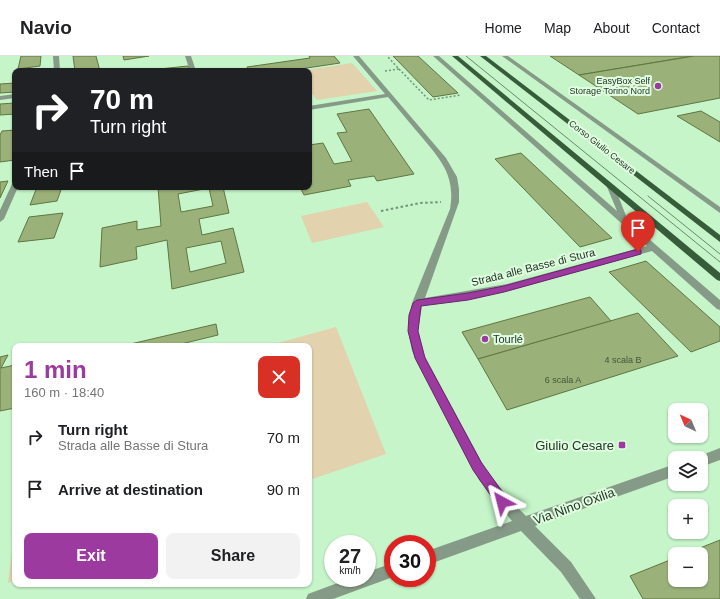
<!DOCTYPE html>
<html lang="en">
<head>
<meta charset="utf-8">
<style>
  body { margin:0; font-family:Helvetica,sans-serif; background:#f2f2f2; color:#202124; height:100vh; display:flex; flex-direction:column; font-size:15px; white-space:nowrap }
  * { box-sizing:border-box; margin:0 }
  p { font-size:13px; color:#757577 }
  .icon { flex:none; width:22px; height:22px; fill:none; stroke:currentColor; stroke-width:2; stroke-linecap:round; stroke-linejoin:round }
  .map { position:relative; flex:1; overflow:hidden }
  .drawer { position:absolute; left:12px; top:287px; width:300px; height:244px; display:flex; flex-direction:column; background:#fff; border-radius:8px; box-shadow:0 1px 3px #0004 }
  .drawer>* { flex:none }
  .guide { position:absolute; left:12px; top:12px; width:300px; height:122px; border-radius:8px; box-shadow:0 1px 3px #0004; background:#202124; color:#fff; overflow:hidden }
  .needle { width:26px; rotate:316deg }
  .fabs { position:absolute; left:668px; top:347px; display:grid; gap:8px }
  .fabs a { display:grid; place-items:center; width:40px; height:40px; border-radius:8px; background:#fff; box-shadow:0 1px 3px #0004; font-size:20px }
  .speed { position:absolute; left:324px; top:479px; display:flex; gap:8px; font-size:20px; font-weight:700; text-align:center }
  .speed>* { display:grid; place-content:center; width:52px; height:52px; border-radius:50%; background:#fff; box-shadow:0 1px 3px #0004; line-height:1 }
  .speed small { font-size:10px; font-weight:400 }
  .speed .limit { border:6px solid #d22; background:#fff; color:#111 }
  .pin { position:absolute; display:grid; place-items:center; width:34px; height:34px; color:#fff; margin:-41px -17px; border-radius:50% 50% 50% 0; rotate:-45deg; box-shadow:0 0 4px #0007 }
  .pin .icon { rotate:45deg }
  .me { position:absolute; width:44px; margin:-22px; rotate:322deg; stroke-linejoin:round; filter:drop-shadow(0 0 3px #0008) }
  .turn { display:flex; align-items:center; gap:14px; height:84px; padding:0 12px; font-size:18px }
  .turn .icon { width:52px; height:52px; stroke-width:2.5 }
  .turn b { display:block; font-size:28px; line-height:34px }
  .then { display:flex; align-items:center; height:38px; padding:0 12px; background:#0003; gap:8px; font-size:15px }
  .round { display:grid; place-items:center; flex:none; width:42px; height:42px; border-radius:8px; background:#f2f2f2 }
  .overview { display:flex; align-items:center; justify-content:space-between; height:68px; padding:0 12px }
  h1 { font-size:24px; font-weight:700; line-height:30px; color:#9d3aa0 }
  .action { display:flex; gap:8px; margin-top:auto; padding:8px 12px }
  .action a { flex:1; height:46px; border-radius:8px; background:#9d3aa0; color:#fff; font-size:16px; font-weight:700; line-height:46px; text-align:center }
  .action a+a { background:#f2f2f2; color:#202124 }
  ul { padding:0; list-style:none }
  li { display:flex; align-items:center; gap:12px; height:52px; padding:0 12px }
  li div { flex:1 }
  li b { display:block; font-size:15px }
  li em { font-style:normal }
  header { display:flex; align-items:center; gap:24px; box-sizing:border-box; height:56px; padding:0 20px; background:#fff; border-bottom:1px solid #e0e0e0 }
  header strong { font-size:19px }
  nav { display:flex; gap:22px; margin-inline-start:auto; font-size:14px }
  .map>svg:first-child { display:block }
</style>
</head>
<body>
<header>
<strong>Navio</strong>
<nav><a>Home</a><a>Map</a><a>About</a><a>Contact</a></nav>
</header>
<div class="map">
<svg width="720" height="543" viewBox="0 0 720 543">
  <rect width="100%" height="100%" fill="#c5f5c8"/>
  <g fill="#e2d2ae">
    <polygon points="352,7 377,35 317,44 309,34 309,15 301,15"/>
    <polygon points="367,146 384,171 312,187 301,160"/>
    <polygon points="336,271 386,398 309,424 309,290 267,290"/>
    <polygon points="15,473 15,524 8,527"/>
  </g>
  <g fill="#9ab279" stroke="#607542" fill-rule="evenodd">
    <polygon points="21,0 41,0 40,10 18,13"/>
    <polygon points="73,0 96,0 100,15 75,15"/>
    <polygon points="123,0 149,0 124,4"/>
    <polygon points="309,0 334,0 340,7 287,15 249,15 247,11 310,2"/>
    <polygon points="393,0 418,0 458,37 433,41"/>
    <polygon points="550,0 693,0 579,19"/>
    <polygon points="694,0 720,0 720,42 638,58 579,19"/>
    <polygon points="188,10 189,15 140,15"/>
    <polygon points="15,27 15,36 0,37 0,28"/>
    <polygon points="15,47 15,58 0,59 0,48"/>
    <polygon points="369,53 414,118 377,125 374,120 348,124 351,130 304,139 300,131 309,131 309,89 323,87 334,108 352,105 337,77 347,76 337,58"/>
    <polygon points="701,55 720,66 720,86 677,60"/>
    <polygon points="15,74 15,104 0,106 0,79 2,75"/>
    <polygon points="521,97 612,182 580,191 495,103"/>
    <polygon points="8,125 0,142 0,126"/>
    <polygon points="37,131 62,131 57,145 30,149"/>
    <path d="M158,131H223L229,157L199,163L202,179L233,172L244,216L172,233L167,184L136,191L137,203L100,211L102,172L137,165V174L161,170ZM209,132L213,150L181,156L178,138ZM221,185L226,207L190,216L186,192Z"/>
    <polygon points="63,157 54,182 18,186 29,161"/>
    <polygon points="646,205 720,271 720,285 691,296 609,216"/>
    <polygon points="590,241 611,265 478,303 462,276"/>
    <polygon points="638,257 678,300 507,354 478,303"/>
    <polygon points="216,268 218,279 173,290 122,290"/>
    <polygon points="8,299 1,312 15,309 15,352 0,355 0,301"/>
    <polygon points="720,484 720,543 643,543 630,520 675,502 675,524 701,524 701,498 685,498"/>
  </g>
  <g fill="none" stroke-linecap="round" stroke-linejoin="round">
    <g stroke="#739576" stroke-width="1.5" stroke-dasharray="2 2" stroke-linecap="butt">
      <polyline points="399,13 429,44 461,39"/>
      <polyline points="385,15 399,13 387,0"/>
    </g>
    <polyline stroke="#739576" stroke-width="2" stroke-dasharray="2.5 2.5" stroke-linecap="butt" points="381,155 420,147 441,146"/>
    <g fill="#869b87" fill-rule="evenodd">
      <polygon points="53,0 59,0 60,15 54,15"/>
      <polygon points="185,0 191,0 196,15 190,15"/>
      <path d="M353,0H359L446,102L457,121L459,133V146L425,242L507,228L647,190L433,0H439L617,155L607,131L611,129H614L628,165L720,244V254L717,253L652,195L507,235L422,250L418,275L422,295L487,416L514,448L526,460L675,408V420L535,470L571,506L596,543H580L561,516L521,475L427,509V495L512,465L479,424L412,295L408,275L412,247L450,153C456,119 440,103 420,79C409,66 399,54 388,41L309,54V50L385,38Z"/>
      <polygon points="502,0 508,0 720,151 720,157"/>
      <polygon points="15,38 15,42 0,44 0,40"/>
      <polygon points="12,128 15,128 15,131 18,131 4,163 0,166 0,154"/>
      <polygon points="720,392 720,404 701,411 701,402 696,402 697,401"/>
      <polygon points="393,507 393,521 333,543 306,543 308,538 351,522 367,522 367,516"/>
    </g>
    <g fill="#365c3a" fill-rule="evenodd">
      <polygon points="452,0 458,0 720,217 720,225 717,224"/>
      <polygon points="480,0 486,0 720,179 720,186"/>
    </g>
    <g stroke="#69896c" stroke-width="1">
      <polyline points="466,0 720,206"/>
      <polyline points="648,140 720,198"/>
    </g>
  </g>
  <polygon fill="#9d3aa0" stroke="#662668" points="638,193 641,194 641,198 504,236 468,244 421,250 418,275 425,302 481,406 506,441 508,446 506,450 502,452 498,450 473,414 415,302 408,275 409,259 413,247 417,244 468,237 504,230"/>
  <g fill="#9d3aa0" stroke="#e0fde1" stroke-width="1.5">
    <circle cx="658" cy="30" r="4"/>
    <circle cx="485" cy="283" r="4"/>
    <rect x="618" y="385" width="8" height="8" rx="2"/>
  </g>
  <g text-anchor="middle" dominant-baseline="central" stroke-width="4" stroke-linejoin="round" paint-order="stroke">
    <g font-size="9" fill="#243726" stroke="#e0fde1" text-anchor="end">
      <text x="650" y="25">EasyBox Self<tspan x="650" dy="10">Storage Torino Nord</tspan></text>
    </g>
    <g font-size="9" fill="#243726" stroke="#e0fde1">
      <text transform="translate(602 91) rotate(38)">Corso Giulio Cesare</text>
    </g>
    <g font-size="9" fill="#42563b">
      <text x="623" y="304">4 scala B</text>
      <text x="563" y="324">6 scala A</text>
    </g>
    <g font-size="11" fill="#243726" stroke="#e0fde1">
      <text transform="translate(533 211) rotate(-14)">Strada alle Basse di Stura</text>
    </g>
    <g font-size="11" fill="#243726" stroke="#e0fde1" text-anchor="start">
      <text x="493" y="283">Tourlé</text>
    </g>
    <g font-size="13" fill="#243726" stroke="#e0fde1" text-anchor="end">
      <text x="614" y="389">Giulio Cesare</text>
    </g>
    <g font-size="13" fill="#243726" stroke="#e0fde1">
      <text transform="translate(574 450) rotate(-20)">Via Nino Oxilia</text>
    </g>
  </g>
</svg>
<div class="fabs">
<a><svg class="needle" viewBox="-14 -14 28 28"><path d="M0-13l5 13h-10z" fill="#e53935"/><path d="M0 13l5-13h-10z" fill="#757577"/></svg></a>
<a><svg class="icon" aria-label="layers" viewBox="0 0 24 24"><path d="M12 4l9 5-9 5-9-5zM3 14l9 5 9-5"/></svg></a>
<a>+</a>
<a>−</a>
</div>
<div class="speed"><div>27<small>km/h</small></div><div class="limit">30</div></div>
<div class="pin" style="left:638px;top:196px;background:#d93025"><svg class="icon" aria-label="arrive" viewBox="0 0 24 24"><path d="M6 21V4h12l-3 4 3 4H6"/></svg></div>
<svg class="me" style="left:502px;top:446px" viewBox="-20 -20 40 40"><path d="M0-17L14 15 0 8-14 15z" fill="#9d3aa0" stroke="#fff" stroke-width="4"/></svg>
<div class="guide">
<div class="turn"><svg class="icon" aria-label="right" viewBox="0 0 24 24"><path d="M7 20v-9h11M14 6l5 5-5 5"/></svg><div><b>70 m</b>Turn right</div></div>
<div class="then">Then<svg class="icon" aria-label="arrive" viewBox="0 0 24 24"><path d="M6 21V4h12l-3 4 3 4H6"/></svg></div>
</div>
<section class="drawer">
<div class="overview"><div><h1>1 min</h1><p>160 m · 18:40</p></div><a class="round" style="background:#d93025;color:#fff"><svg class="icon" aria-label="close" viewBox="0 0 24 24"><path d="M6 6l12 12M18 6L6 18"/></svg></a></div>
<ul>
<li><svg class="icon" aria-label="right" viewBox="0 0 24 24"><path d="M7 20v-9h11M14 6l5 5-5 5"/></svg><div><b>Turn right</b><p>Strada alle Basse di Stura</p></div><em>70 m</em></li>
<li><svg class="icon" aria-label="arrive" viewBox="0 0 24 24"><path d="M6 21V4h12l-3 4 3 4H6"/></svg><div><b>Arrive at destination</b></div><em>90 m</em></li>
</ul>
<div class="action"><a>Exit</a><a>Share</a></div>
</section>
</div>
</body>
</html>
